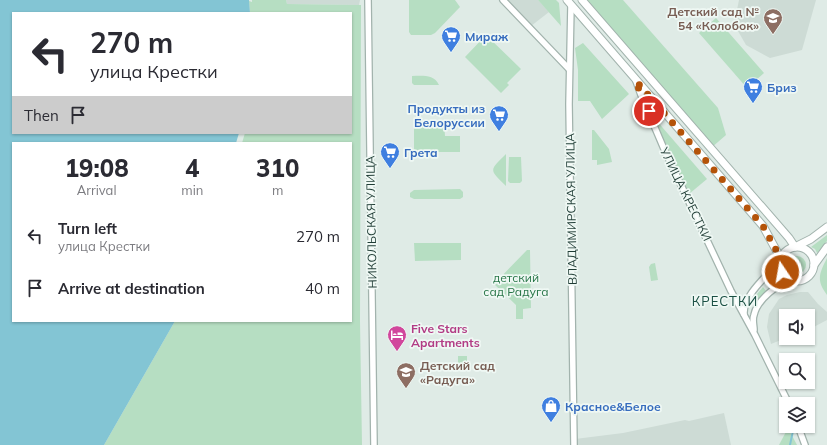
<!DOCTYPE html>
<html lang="en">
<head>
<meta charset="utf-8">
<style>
  body { margin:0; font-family:Mulish,sans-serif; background:#f2f2f3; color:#2b2b33; height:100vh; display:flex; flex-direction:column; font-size:15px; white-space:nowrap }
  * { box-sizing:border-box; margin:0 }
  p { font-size:13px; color:#7c7c81 }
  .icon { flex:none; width:22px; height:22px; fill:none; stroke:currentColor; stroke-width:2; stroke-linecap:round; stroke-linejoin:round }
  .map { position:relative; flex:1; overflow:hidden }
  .panel { position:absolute; left:12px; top:142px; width:340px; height:180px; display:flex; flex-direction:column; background:#fff; border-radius:0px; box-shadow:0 1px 3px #0004 }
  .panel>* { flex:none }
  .guide { position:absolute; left:12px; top:12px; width:340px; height:122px; border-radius:0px; box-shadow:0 1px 3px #0004; background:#fff; color:#2b2b33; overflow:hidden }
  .buttons { position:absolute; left:779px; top:309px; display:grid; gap:8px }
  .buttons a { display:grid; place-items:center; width:36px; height:36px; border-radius:0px; background:#fff; box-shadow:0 1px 3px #0004; font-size:20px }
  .pin { position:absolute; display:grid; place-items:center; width:34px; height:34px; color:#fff; margin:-17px; border:2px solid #fff; border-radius:50%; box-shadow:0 1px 4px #0007 }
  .me { position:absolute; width:44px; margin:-22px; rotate:348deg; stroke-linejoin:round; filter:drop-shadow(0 0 3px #0008) }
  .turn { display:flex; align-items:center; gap:14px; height:84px; padding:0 12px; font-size:18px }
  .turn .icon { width:52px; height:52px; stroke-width:2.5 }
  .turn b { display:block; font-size:28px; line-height:34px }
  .then { display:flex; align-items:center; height:38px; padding:0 12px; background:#0003; gap:8px; font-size:15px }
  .eta { display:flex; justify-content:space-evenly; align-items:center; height:68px; text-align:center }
  .eta b { font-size:24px; font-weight:800; line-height:28px }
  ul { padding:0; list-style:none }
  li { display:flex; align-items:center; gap:12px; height:52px; padding:0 12px }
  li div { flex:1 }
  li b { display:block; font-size:15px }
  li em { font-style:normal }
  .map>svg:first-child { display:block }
</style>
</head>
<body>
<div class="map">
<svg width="827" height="445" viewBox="0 0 827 445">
  <rect width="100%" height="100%" fill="#dfebe6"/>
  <g fill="#cddbd5">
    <polygon points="286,0 360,0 359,5 287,4"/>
    <polygon points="507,0 538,0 549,12 531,26"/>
    <polygon points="739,0 816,0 802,50 770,58 746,45 734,24"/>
    <polygon points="800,292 808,292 818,304 827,312 827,320 808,330 808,316 786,316 786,338 771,344 767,327 769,314 779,299 787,295"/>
    <polygon points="724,413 731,445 575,445 575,439 623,433 685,420 689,421"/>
  </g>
  <g fill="#b6dec2">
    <polygon points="252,0 286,0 287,4 361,5 360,321 362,445 104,445 175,321 351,321 351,143 242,143 245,133 351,133 351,13 250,13 249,1 252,2"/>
    <polygon points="409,0 455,0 460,7 435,33 431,35 411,35 409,32"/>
    <polygon points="538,0 556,0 559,3 561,26"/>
    <polygon points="585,0 623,0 718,108 726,135 711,148"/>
    <polygon points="716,18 764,73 747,88 699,33"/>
    <polygon points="486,35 521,69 507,83 509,85 501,93 465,57"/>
    <polygon points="583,43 629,94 602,119 590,101 578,101 578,70 575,48"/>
    <path d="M412,76C422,76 434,74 439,85H414L412,83Z"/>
    <polygon points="656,120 707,179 689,194 656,124"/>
    <polygon points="414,123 444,123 445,136 460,136 460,152 414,152"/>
    <polygon points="592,130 594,130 609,149 612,162 597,165 597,160 592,160"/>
    <path d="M506,154V186C489,169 489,171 506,154Z"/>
    <polygon points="509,157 521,157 522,181 520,183 510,183 508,181"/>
    <polygon points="460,189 463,192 463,197 460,199 414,199 410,197 410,193 414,190"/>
    <polygon points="827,235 827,241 817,253 815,249 811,247"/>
    <polygon points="414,243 461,243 461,260 415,261"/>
    <polygon points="527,250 530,250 531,308 523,309 523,319 516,319 516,305 494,284"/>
    <circle cx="797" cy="265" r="9"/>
    <path d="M827,258V295C816,280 819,274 827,258Z"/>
    <polygon points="655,263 658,280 651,281 649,267 651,264"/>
    <polygon points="776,275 780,281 771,286 768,282"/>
    <polygon points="763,287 766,291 756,301 751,301"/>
    <rect x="458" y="356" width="9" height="9"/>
    <polygon points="788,428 797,445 779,445"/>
  </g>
  <polygon fill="#83c5d4" points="0,0 249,0 250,13 13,13 13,133 239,133 236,143 13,143 13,321 175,321 104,445 0,445"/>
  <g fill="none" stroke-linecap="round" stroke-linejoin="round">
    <polyline stroke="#83c5d4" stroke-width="2" points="790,445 794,426"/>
    <g stroke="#a2b3ad" stroke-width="8">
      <g id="minor">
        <polyline points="368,0 374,445"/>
        <polyline points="503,0 569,69"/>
        <polyline points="571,5 569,104 574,445"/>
        <polyline points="636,81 641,95 664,149 731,291 755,335 789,404"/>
        <path d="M744,314C743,294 770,274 781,259"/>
        <path d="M754,330C754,325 752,320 754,315C757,300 778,283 792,280"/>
        <polyline points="798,426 805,445"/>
      </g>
    </g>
    <g stroke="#a2b3ad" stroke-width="9">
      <g id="tertiary">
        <polyline points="567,0 763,226 781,259"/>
        <polyline points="582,0 789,238 795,247 811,239 827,227"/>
        <circle cx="797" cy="264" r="17"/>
        <polyline points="814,265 827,247"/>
      </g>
    </g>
    <use href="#minor" stroke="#fff" stroke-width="5.5"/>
    <use href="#tertiary" stroke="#fff" stroke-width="7"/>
  </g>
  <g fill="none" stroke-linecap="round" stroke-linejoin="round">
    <polyline stroke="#b45309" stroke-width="7" stroke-dasharray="0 12.6" points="649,111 641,95 636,81 763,226 781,259 780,266 782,272"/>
  </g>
  <defs>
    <g id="school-pin" transform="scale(1)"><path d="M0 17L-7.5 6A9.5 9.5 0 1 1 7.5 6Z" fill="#8d6e63" stroke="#eff8f4"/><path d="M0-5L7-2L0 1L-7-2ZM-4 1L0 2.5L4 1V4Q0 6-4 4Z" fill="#fff"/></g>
    <g id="supermarket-pin" transform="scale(1)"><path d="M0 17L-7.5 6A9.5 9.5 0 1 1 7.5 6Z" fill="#3f7fe0" stroke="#eff8f4"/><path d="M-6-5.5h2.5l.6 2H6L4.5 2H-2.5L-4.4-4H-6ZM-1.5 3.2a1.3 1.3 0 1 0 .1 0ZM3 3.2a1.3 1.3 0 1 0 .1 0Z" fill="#fff"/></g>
    <g id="hotel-pin" transform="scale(1)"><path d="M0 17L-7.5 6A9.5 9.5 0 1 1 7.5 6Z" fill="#d1479c" stroke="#eff8f4"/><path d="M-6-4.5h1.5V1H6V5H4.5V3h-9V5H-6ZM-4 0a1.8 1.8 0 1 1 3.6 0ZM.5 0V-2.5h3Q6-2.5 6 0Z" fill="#fff"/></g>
    <g id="shop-pin" transform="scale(1)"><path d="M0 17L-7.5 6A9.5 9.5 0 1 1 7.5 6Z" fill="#3f7fe0" stroke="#eff8f4"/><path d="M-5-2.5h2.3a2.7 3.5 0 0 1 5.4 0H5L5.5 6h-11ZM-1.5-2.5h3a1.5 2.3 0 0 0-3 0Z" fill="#fff"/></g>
  </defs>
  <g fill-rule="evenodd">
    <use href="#school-pin" x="773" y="18"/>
    <use href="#supermarket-pin" x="451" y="36"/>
    <use href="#supermarket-pin" x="753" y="87"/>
    <use href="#supermarket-pin" x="499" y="115"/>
    <use href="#supermarket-pin" x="390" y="152"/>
    <use href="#hotel-pin" x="397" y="335"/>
    <use href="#school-pin" x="406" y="372"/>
    <use href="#shop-pin" x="551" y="406"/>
  </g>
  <g text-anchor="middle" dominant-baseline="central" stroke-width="3.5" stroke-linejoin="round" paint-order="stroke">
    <g font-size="12" font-weight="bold" fill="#785e54" stroke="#eff8f4" text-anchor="end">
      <text x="759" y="11">Детский сад №<tspan x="759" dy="14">54 «Колобок»</tspan></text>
      <text x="420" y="365" text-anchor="start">Детский сад<tspan x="420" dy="14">«Радуга»</tspan></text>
    </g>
    <g font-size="12" font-weight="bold" fill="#366cbe" stroke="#eff8f4" text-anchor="start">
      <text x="465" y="36">Мираж</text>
      <text x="767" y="87">Бриз</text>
      <text x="485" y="108" text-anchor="end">Продукты из<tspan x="485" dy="14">Белоруссии</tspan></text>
      <text x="404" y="152">Грета</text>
      <text x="565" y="406">Красное&amp;Белое</text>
    </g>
    <g font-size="12" fill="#1f3c35" stroke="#eff8f4">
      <text transform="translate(686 194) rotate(64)">УЛИЦА КРЕСТКИ</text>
      <text transform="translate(571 209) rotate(-91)">ВЛАДИМИРСКАЯ УЛИЦА</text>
      <text transform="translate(371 222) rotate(-91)">НИКОЛЬСКАЯ УЛИЦА</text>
    </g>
    <g font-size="12" fill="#277547" stroke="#eff8f4">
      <text x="516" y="277">детский<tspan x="516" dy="14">сад Радуга</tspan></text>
    </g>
    <g font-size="12" font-weight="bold" fill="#b23c85" stroke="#eff8f4" text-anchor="start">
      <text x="411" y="328">Five Stars<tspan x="411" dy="14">Apartments</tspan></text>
    </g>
    <g font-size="13" letter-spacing="1" fill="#1a4f43" stroke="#eff8f4">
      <text x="725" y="301">КРЕСТКИ</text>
    </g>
  </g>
</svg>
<div class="buttons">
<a><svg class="icon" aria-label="sound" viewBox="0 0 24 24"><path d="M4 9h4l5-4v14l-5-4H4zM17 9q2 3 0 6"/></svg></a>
<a><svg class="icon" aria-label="search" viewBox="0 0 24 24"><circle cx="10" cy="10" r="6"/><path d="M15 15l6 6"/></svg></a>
<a><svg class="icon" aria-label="layers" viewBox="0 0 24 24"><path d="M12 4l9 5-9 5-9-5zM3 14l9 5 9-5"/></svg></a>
</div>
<div class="pin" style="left:649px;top:111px;background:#d93025"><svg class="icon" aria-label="arrive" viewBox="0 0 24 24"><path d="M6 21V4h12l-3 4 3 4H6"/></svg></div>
<svg class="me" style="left:782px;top:272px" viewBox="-20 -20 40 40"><circle r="17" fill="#b45309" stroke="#fff" stroke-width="3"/><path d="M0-11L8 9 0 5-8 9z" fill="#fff"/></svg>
<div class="guide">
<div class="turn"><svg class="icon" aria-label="left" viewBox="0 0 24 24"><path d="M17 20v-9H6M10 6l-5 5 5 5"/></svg><div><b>270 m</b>улица Крестки</div></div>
<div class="then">Then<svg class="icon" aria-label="arrive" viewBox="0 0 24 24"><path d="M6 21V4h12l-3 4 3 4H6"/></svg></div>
</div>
<section class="panel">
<div class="eta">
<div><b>19:08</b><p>Arrival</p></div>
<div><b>4</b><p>min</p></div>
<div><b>310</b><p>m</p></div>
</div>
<ul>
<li><svg class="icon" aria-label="left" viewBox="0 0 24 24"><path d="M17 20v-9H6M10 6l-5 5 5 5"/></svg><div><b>Turn left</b><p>улица Крестки</p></div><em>270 m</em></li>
<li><svg class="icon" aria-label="arrive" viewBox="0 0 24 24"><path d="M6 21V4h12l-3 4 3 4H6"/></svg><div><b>Arrive at destination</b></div><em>40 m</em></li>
</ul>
</section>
</div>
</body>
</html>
